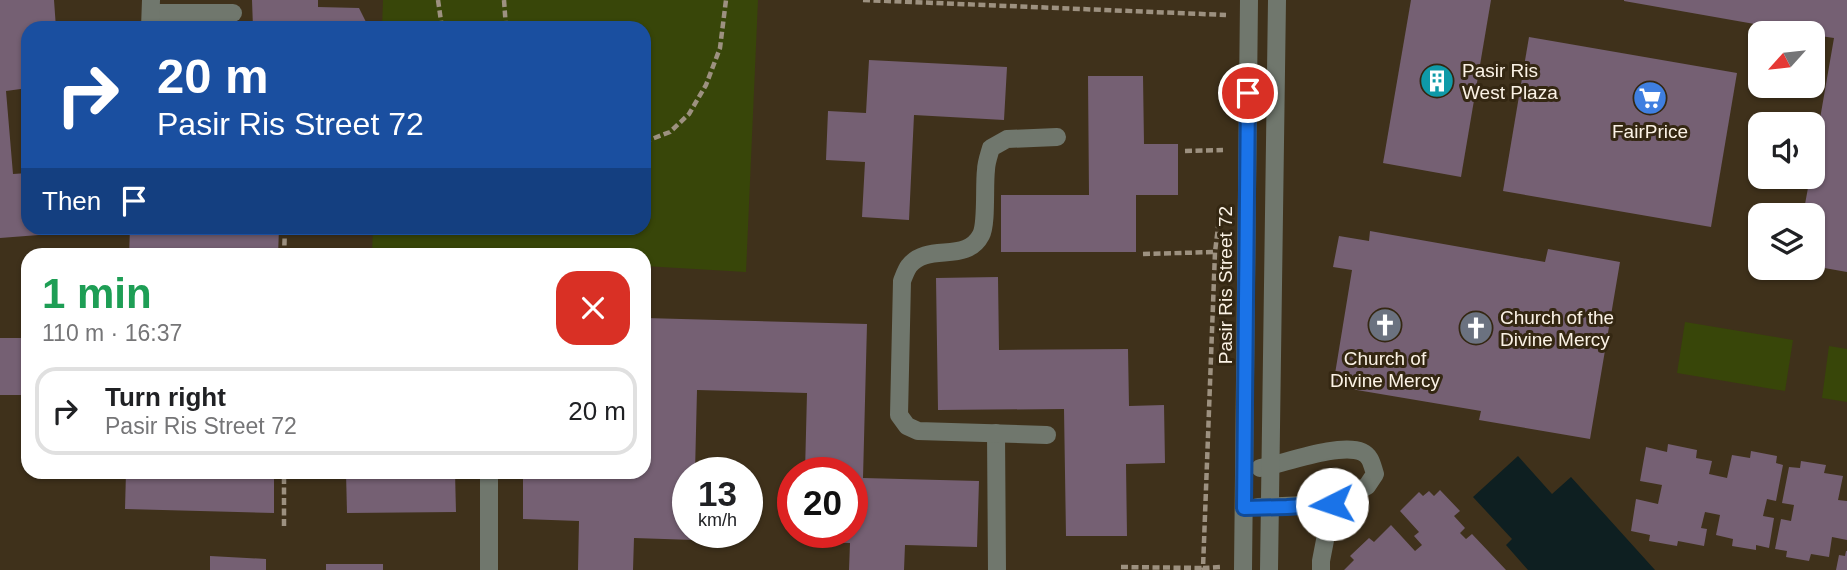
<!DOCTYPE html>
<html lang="en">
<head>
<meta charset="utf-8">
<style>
  body { margin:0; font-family:Arial,sans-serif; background:#f2f2f2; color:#202124; height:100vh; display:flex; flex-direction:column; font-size:26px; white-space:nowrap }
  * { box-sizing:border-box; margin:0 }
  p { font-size:23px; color:#757577 }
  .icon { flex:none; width:38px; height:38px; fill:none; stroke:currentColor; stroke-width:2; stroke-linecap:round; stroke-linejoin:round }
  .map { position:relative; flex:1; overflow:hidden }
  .panel { position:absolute; left:21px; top:248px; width:630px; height:231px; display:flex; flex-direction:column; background:#fff; border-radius:21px; box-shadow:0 2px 5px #0004 }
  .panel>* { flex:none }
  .guide { position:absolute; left:21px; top:21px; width:630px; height:214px; border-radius:21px; box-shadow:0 2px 5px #0004; background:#1a4fa0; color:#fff; overflow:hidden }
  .needle { width:46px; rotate:243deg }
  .controls { position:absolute; left:1748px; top:21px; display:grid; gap:14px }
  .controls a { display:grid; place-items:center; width:77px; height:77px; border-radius:14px; background:#fff; box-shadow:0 2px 5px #0004; font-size:35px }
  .speed { position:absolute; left:672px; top:457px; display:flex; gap:14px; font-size:35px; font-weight:700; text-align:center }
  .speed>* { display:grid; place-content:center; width:91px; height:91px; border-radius:50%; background:#fff; box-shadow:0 2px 5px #0004; line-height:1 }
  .speed small { font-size:18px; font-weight:400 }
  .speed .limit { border:10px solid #d22; background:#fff; color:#111 }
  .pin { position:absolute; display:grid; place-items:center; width:60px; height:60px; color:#fff; margin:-30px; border:4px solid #fff; border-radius:50%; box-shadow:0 2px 7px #0007 }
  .me { position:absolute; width:77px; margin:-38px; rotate:266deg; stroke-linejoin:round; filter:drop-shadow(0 0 5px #0008) }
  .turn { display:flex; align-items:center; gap:24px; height:147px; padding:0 21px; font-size:32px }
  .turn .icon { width:91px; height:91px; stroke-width:2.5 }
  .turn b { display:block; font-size:49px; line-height:60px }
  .then { display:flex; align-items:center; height:66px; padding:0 21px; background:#0003; gap:14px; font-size:26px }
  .round { display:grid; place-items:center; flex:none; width:74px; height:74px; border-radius:21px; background:#f2f2f2 }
  .overview { display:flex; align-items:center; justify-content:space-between; height:119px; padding:0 21px }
  h1 { font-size:42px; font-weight:700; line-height:52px; color:#1e9e55 }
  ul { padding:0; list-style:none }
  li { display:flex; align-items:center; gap:21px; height:88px; margin:0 14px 10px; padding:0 7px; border:4px solid #e0e0e0; border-radius:21px }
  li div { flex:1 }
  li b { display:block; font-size:26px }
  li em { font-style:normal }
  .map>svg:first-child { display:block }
</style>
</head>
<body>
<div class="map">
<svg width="1847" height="570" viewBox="0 0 1847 570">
  <rect width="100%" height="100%" fill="#3f311b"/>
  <g fill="#384609">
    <polygon points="383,0 758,0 746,272 644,266 644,256 427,256 372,253 373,228 644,228 644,28 382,28"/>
    <polygon points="1685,322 1793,340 1785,391 1677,373"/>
    <polygon points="1829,346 1847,349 1847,402 1822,398"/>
  </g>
  <polygon fill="#0e1f21" points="1518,456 1552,494 1571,477 1655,570 1528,570 1506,545 1512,539 1473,497"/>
  <g fill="#756073">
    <polygon points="0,0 54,0 56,28 28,28 28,88 6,91 13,174 28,173 28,228 102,228 103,230 0,238"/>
    <polygon points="252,0 318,0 318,7 359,8 369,28 253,28"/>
    <polygon points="1411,0 1491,0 1461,177 1383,163"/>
    <polygon points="1624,0 1847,0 1847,272 1813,266 1813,215 1803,215 1810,177 1813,177 1813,159 1834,38 1813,35 1813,33 1805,33 1624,1"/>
    <polygon points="1529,37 1737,73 1711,227 1503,191"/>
    <polygon points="869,60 1007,67 1004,120 914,115 909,220 862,217 865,162 826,160 828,111 866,113"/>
    <polygon points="1088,76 1143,76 1144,144 1178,144 1178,195 1136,195 1136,252 1001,252 1001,195 1089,195"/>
    <polygon points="130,228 279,228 278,256 129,256"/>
    <polygon points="1370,231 1545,262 1548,249 1620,262 1590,439 1479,420 1481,411 1333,386 1352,270 1333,267 1339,236 1369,241"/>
    <polygon points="998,277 999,350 1128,349 1129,406 1164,405 1165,463 1126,464 1127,536 1066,536 1064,409 938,410 936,278"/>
    <polygon points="645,318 867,324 863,478 979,481 977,547 905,545 904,570 849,570 850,543 803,542 804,532 852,532 852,472 805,472 807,393 697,390 695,472 688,472 688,532 694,532 694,540 634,538 633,570 578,570 579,521 523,519 523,472 644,472"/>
    <rect x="0" y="338" width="28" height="57"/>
    <polygon points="1668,444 1697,450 1696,458 1712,461 1709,474 1727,478 1732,455 1750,458 1751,451 1777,456 1776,463 1783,465 1776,501 1767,499 1763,516 1774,518 1769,548 1756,545 1756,550 1732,546 1733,539 1716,535 1720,515 1705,512 1701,528 1707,529 1704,546 1678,541 1677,546 1649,541 1650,535 1631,531 1636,499 1658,504 1662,485 1640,481 1646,447 1667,452"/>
    <polygon points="1801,461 1826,465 1824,473 1843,476 1838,500 1847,501 1847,540 1832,537 1829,557 1811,554 1809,561 1786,557 1787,551 1775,549 1781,519 1791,521 1794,505 1782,503 1789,467 1800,468"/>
    <polygon points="126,472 274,472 274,513 125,509"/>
    <polygon points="346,472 455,472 456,512 347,513"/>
    <polygon points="1440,490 1460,511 1454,516 1465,528 1460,533 1466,539 1472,534 1506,570 1344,570 1354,560 1350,556 1369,538 1374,542 1391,525 1415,551 1422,545 1414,536 1419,532 1400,511 1419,492 1423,496 1429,491 1434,496"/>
    <polygon points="1846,551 1847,551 1847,570 1836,570 1839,555 1845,556"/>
    <polygon points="210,556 266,559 266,570 210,570"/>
    <rect x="326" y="564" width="57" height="6"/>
  </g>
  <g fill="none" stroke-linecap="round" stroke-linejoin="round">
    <g stroke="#9d9180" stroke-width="4.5" stroke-dasharray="7 3.5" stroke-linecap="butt">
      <polyline points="438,0 442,28"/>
      <polyline points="504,0 506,28"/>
      <polyline points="863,0 1226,15"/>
      <polyline points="644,142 670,132 689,114 706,85 720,48 726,0"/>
      <polyline points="1185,151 1223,150"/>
      <polyline points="1220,211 1215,252 1203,568 1222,567"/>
      <polyline points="1143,254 1215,252"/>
      <polyline points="284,256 285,228"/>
      <polyline points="284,526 284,472"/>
      <polyline points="1121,567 1203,568 1203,570"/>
    </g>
    <g stroke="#70776d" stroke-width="18">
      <polyline points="151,13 233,13"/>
      <polyline points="150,28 151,0"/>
      <polyline points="996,433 997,570"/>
      <path d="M1047,435L918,431L907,426L899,415L902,281C904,276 906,270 909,266C928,242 966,264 981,235C987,224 984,185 986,170C986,163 989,155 991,148L1007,139L1057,137"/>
      <path d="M1258,507L1332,504L1367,486L1375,474C1372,465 1371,456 1362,452C1340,442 1283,464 1260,468"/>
      <polyline points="489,570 489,472"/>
      <polyline points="1243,570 1249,0"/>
      <polyline points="1269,570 1277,0"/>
      <polyline points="1321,570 1321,561 1332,504"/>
    </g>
  </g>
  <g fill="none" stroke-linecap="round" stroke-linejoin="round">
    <g stroke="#114b97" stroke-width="18">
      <polyline id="route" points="1248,93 1244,508 1287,507 1332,504"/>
    </g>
    <use href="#route" stroke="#1a73e8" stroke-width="12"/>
  </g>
  <defs>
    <g id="building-disc" transform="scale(1.75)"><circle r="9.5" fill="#0f9aa8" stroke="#342712"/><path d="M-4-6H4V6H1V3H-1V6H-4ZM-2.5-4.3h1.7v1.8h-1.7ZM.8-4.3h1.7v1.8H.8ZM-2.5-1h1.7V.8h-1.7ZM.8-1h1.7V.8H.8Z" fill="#fff"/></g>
    <g id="supermarket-disc" transform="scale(1.75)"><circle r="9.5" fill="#3f7fe0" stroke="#342712"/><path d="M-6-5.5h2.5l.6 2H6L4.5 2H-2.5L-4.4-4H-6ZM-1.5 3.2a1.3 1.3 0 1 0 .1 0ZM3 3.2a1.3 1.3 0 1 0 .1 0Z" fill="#fff"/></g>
    <g id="church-disc" transform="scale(1.75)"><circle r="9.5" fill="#6b7280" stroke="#342712"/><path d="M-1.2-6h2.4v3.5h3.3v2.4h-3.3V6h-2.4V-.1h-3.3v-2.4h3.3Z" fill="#fff"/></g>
  </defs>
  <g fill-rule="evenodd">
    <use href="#building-disc" x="1437" y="81"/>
    <use href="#supermarket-disc" x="1650" y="98"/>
    <use href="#church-disc" x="1385" y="325"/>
    <use href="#church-disc" x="1476" y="328"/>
  </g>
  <g text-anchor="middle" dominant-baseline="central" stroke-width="6" stroke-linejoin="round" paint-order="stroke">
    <g font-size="19" fill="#fbf2e5" stroke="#342712" text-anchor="start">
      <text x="1462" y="70">Pasir Ris<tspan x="1462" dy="22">West Plaza</tspan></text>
      <text x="1650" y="131" text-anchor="middle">FairPrice</text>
      <text x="1500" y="317">Church of the<tspan x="1500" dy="22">Divine Mercy</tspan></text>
      <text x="1385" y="358" text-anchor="middle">Church of<tspan x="1385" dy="22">Divine Mercy</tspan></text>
    </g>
    <g font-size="19" fill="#fbf2e5" stroke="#342712">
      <text transform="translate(1225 285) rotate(-90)">Pasir Ris Street 72</text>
    </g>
  </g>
</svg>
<div class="controls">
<a><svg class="needle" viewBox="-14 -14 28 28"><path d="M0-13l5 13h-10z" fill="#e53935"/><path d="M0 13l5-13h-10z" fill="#757577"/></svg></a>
<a><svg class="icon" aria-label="sound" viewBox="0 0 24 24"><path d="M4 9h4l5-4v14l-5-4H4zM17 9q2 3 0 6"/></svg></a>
<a><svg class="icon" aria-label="layers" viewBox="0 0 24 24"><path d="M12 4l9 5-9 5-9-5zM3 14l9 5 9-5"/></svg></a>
</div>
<div class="speed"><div>13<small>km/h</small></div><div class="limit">20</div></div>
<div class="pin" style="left:1248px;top:93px;background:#d93025"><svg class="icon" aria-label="arrive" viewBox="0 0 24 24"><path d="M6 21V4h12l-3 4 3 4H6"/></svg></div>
<svg class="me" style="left:1332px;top:504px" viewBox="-20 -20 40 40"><circle r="19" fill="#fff"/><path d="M0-13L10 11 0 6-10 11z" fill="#1a73e8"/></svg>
<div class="guide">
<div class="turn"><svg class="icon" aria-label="right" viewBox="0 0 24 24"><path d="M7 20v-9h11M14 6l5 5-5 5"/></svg><div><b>20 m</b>Pasir Ris Street 72</div></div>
<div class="then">Then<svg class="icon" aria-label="arrive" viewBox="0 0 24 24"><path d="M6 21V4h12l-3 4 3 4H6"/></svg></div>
</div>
<section class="panel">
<div class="overview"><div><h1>1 min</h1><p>110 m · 16:37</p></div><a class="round" style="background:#d93025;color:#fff"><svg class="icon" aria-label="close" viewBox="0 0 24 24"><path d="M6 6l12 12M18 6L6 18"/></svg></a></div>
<ul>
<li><svg class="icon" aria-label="right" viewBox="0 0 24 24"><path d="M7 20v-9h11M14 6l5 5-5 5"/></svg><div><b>Turn right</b><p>Pasir Ris Street 72</p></div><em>20 m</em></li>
</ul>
</section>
</div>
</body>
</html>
